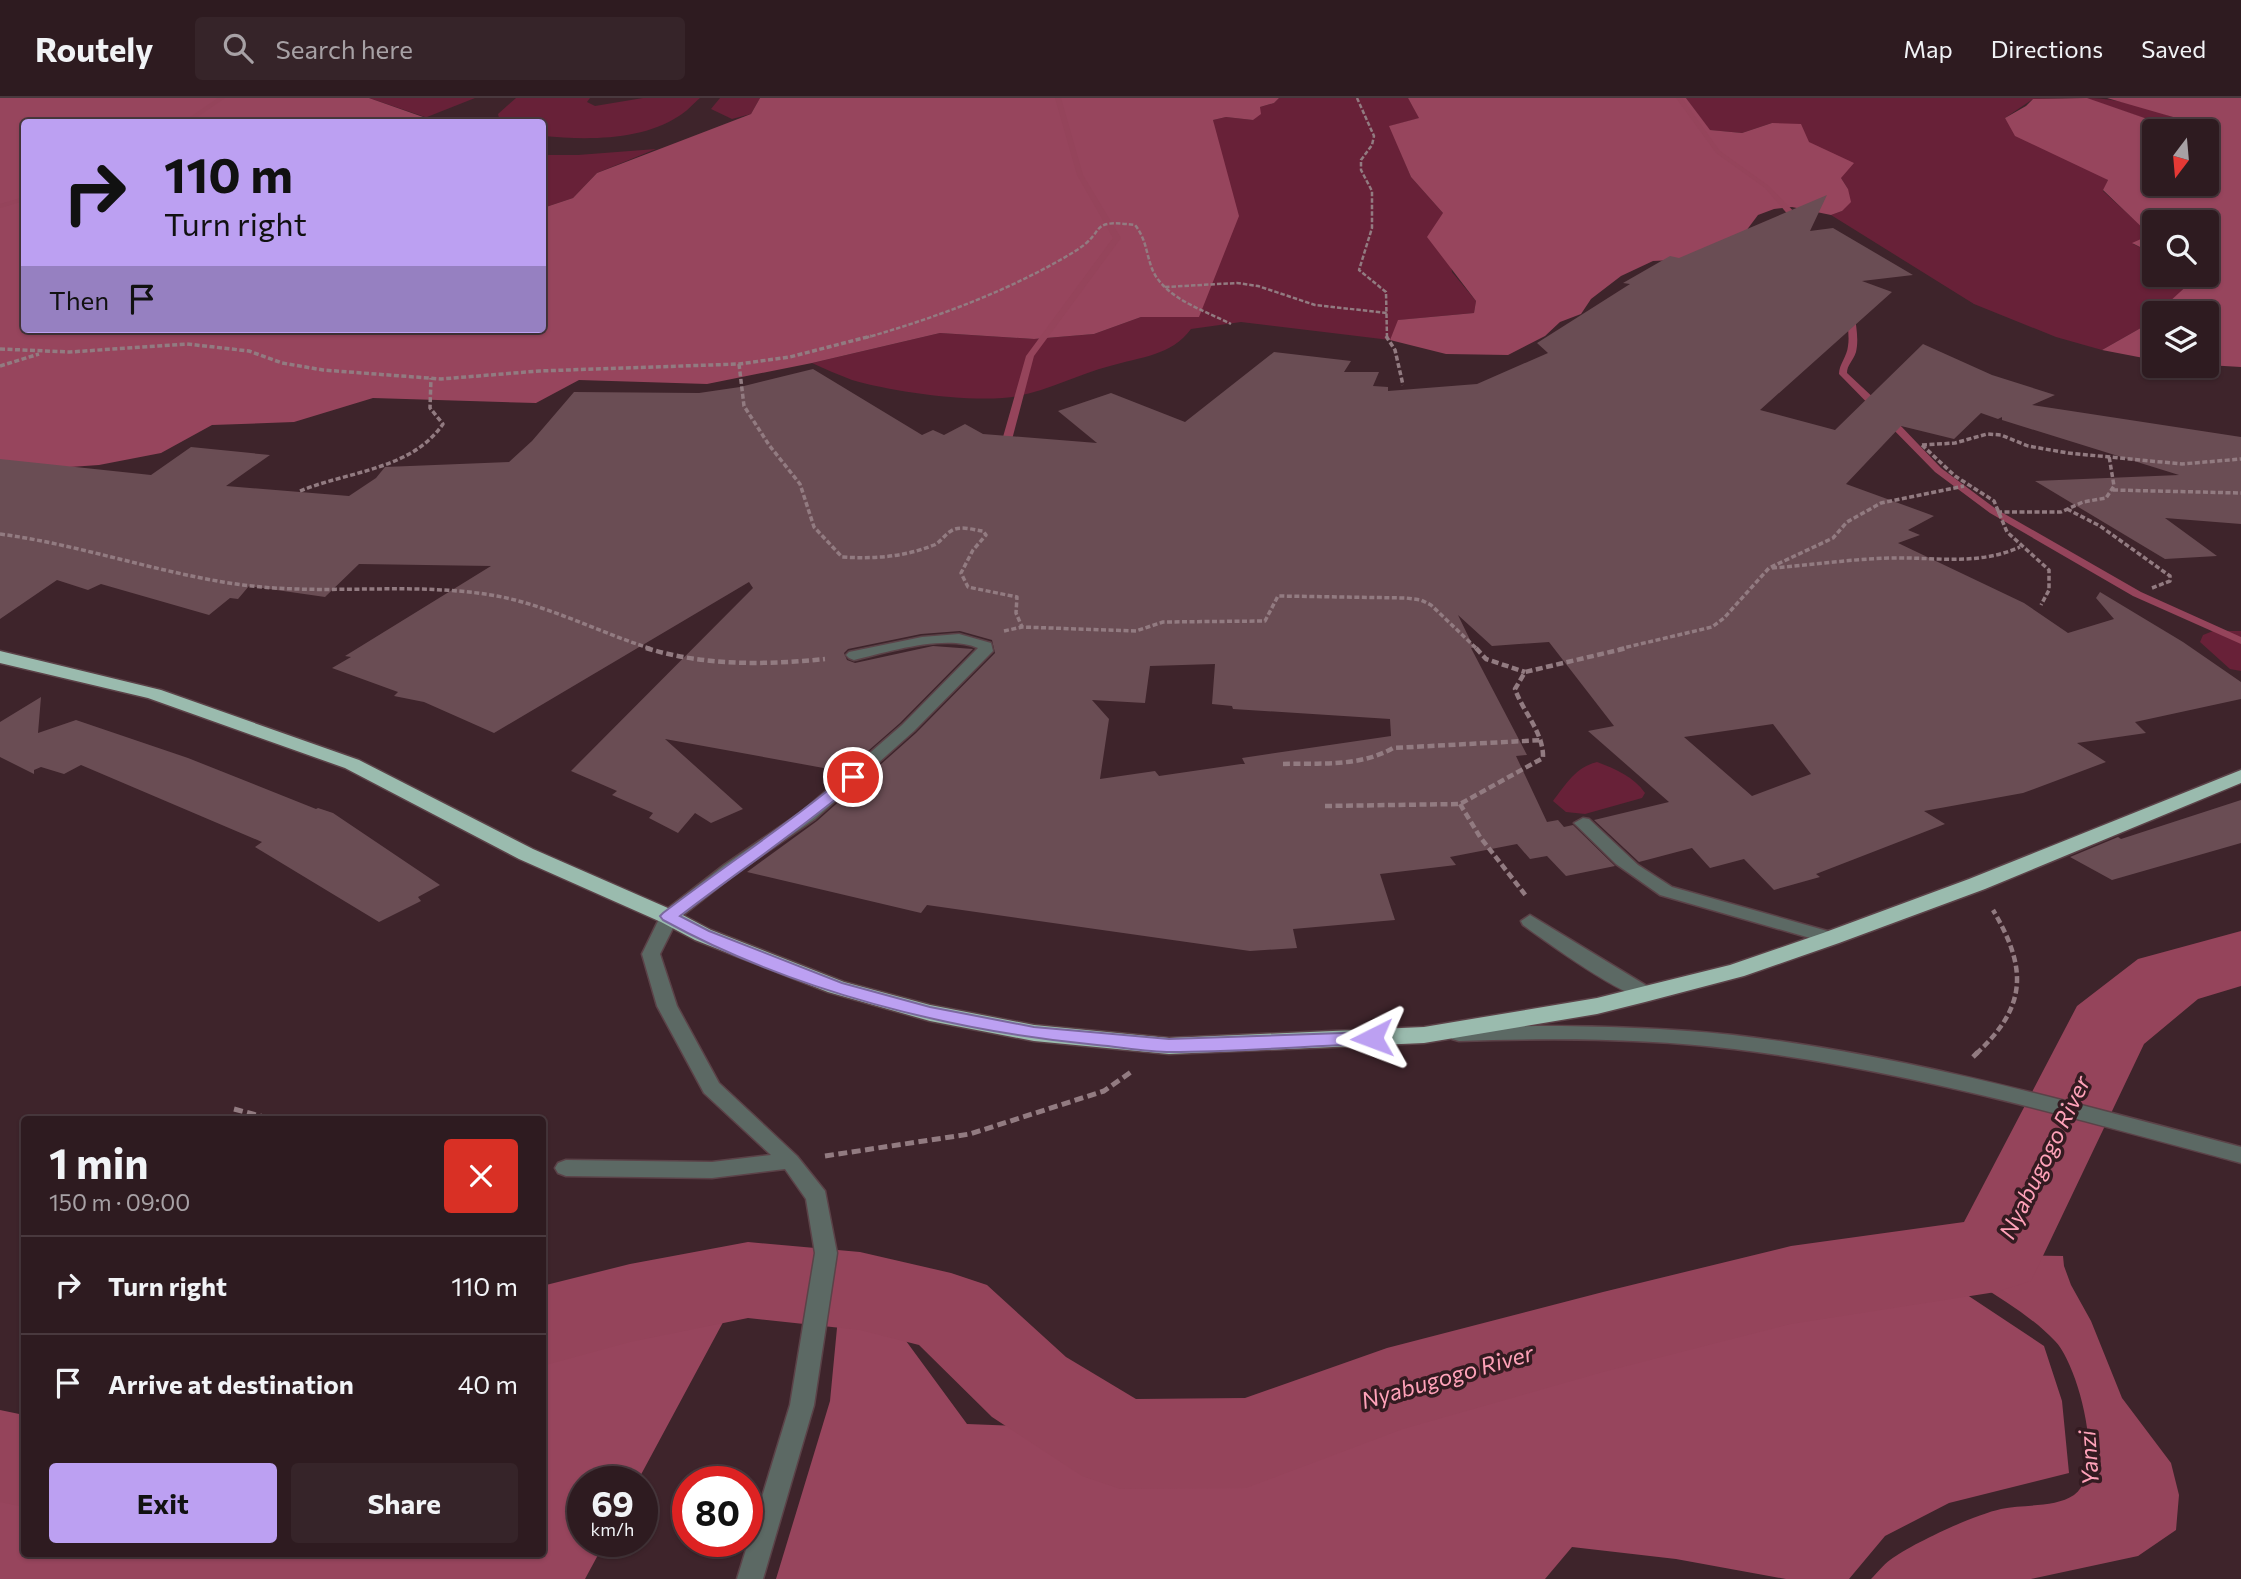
<!DOCTYPE html>
<html lang="en">
<head>
<meta charset="utf-8">
<style>
  body { margin:0; font-family:Commissioner,sans-serif; background:#362429; color:#f1f3f6; height:100vh; display:flex; flex-direction:column; font-size:26px; white-space:nowrap }
  * { box-sizing:border-box; margin:0 }
  p { font-size:23px; color:#a7a1a5 }
  .icon { flex:none; width:38px; height:38px; fill:none; stroke:currentColor; stroke-width:2; stroke-linecap:round; stroke-linejoin:round }
  .map { position:relative; flex:1; overflow:hidden }
  .drawer { position:absolute; left:21px; top:1018px; width:525px; height:441px; display:flex; flex-direction:column; background:#2e1b20; border-radius:7px; box-shadow:0 2px 5px #0004,0 0 0 2px #49393e }
  .drawer>* { flex:none }
  .banner { position:absolute; left:21px; top:21px; width:525px; height:214px; border-radius:7px; box-shadow:0 2px 5px #0004,0 0 0 2px #49393e; background:#bca0f2; color:#111; overflow:hidden }
  .needle { width:46px; rotate:196deg }
  .buttons { position:absolute; left:2142px; top:21px; display:grid; gap:14px }
  .buttons a { display:grid; place-items:center; width:77px; height:77px; border-radius:7px; background:#2e1b20; box-shadow:0 2px 5px #0004,0 0 0 2px #49393e; font-size:35px }
  .speed { position:absolute; left:567px; top:1368px; display:flex; gap:14px; font-size:35px; font-weight:700; text-align:center }
  .speed>* { display:grid; place-content:center; width:91px; height:91px; border-radius:50%; background:#2e1b20; box-shadow:0 2px 5px #0004,0 0 0 2px #49393e; line-height:1 }
  .speed small { font-size:18px; font-weight:400 }
  .speed .limit { border:10px solid #d22; background:#fff; color:#111 }
  .pin { position:absolute; display:grid; place-items:center; width:60px; height:60px; color:#fff; margin:-30px; border:4px solid #fff; border-radius:50%; box-shadow:0 2px 7px #0007 }
  .me { position:absolute; width:77px; margin:-38px; rotate:267deg; stroke-linejoin:round; filter:drop-shadow(0 0 5px #0008) }
  .turn { display:flex; align-items:center; gap:24px; height:147px; padding:0 28px; font-size:32px }
  .turn .icon { width:91px; height:91px; stroke-width:2.5 }
  .turn b { display:block; font-size:49px; line-height:60px }
  .then { display:flex; align-items:center; height:66px; padding:0 28px; background:#0003; gap:14px; font-size:26px }
  .round { display:grid; place-items:center; flex:none; width:74px; height:74px; border-radius:7px; background:#362429 }
  .head { display:flex; align-items:center; justify-content:space-between; height:119px; padding:0 28px }
  h1 { font-size:42px; font-weight:700; line-height:52px }
  .button { display:flex; gap:14px; margin-top:auto; padding:14px 28px }
  .button a { flex:1; height:80px; border-radius:7px; background:#bca0f2; color:#111; font-size:28px; font-weight:700; line-height:80px; text-align:center }
  .button a+a { background:#362429; color:#f1f3f6 }
  ul { padding:0; list-style:none }
  li { display:flex; align-items:center; gap:21px; height:98px; padding:0 28px; border-top:2px solid #49393e }
  li div { flex:1 }
  li b { display:block; font-size:26px }
  li em { font-style:normal }
  header { display:flex; align-items:center; gap:42px; box-sizing:border-box; height:98px; padding:0 35px; background:#2e1b20; border-bottom:2px solid #49393e }
  header strong { font-size:33px }
  nav { display:flex; gap:38px; margin-inline-start:auto; font-size:24px }
  .search { width:490px; height:63px; background:#362429; display:flex; align-items:center; gap:18px; box-sizing:border-box; padding:0 24px; border-radius:7px; color:#a7a1a5; font-size:26px }
  .map>svg:first-child { display:block }
</style>
</head>
<body>
<header>
<strong>Routely</strong>
<div class="search"><svg class="icon" aria-label="search" viewBox="0 0 24 24"><circle cx="10" cy="10" r="6"/><path d="M15 15l6 6"/></svg>Search here</div>
<nav><a>Map</a><a>Directions</a><a>Saved</a></nav>
</header>
<div class="map">
<svg width="2241" height="1481" viewBox="0 0 2241 1481">
  <rect width="100%" height="100%" fill="#3e242b"/>
  <g fill="#682138">
    <polygon points="369,0 475,0 427,19 428,24 413,24 425,19"/>
    <path d="M516,0H590L587,4L595,8L643,0H700C693,6 686,14 679,18C641,43 586,42 543,38L542,24H500L498,16Z"/>
    <polygon points="720,0 760,0 751,16 732,21 711,11"/>
    <path d="M1279,0H1408L1420,20L1390,28L1411,79L1443,115L1452,174L1476,203L1474,215L1399,222L1390,242L1241,224L1191,231C1171,258 1140,259 1110,268C1079,276 1049,292 1018,298C977,306 893,294 852,282C839,277 825,271 812,265L940,235L1034,241L1094,236L1141,219H1199L1215,35L1213,22L1226,19L1253,22L1260,9L1274,5Z"/>
    <polygon points="1686,0 2063,0 2033,1 2005,20 2108,82 2103,93 2151,137 2133,146 2154,156 2154,177 2190,177 2192,184 2186,191 2154,215 2146,227 2102,252 2056,239 1974,206 1831,117 1842,113 1848,91 1823,52 1772,25 1742,35 1709,32"/>
    <path d="M2085,0C2130,0 2174,19 2215,36V38L2207,39V33H2182Z"/>
    <polygon points="656,51 597,75 573,100 543,110 543,57 578,57"/>
    <polygon points="2213,533 2241,533 2241,573 2230,571 2200,544 2203,537"/>
    <path d="M1597,664C1616,671 1634,679 1645,695L1642,700L1585,716L1566,714L1553,703C1566,686 1576,669 1597,664Z"/>
  </g>
  <g fill="#97455d">
    <polygon points="0,0 369,0 426,20 413,24 24,24 24,231 542,231 543,110 573,100 597,75 751,16 760,0 1279,0 1274,5 1260,9 1261,16 1253,22 1226,19 1213,22 1239,118 1199,219 1141,219 1094,236 1034,241 940,235 812,265 707,286 579,282 536,305 373,300 294,324 212,327 161,355 99,367 12,373 0,371"/>
    <polygon points="1408,0 1686,0 1710,32 1742,35 1772,25 1801,26 1809,44 1854,65 1841,80 1848,91 1851,104 1842,113 1831,117 1792,109 1774,111 1758,117 1740,141 1695,161 1653,163 1621,178 1591,201 1581,216 1560,224 1545,238 1508,257 1446,256 1390,242 1398,222 1474,215 1476,203 1427,139 1443,115 1411,79 1389,28 1419,20"/>
    <polygon points="2087,0 2182,33 2154,33 2154,86 2207,86 2207,39 2215,36 2173,19 2107,0 2241,0 2241,269 2207,267 2207,215 2157,215 2191,184 2190,177 2207,177 2207,124 2154,124 2154,156 2132,145 2150,137 2103,92 2108,82 2015,38 2005,20 2026,8 2033,1"/>
    <polygon points="2154,218 2154,262 2102,252 2146,227"/>
    <polygon points="1943,1181 2044,1248 2062,1303 2069,1375 1949,1405 1885,1438 1849,1481 1786,1481 1676,1461 1572,1449 1545,1481 776,1481 830,1303 839,1209 898,1232 967,1326 1045,1329 1105,1365 1260,1357 1387,1306 1846,1192"/>
    <polygon points="735,1202 637,1384 583,1384 583,1444 605,1444 585,1481 0,1481 0,1382 24,1387 24,1456 542,1456 543,1241"/>
  </g>
  <path fill="#95445b" d="M1996,1157L2063,1158L2064,1168L2071,1187L2091,1223L2122,1300L2171,1365L2179,1397L2176,1432L2138,1458L2031,1481H1871C1877,1475 1883,1467 1890,1462C1913,1445 1974,1417 2001,1411C2023,1406 2055,1410 2074,1397C2107,1374 2078,1266 2055,1243C2033,1220 2005,1203 1978,1186Z"/>
  <g fill="none" stroke-linecap="round" stroke-linejoin="round">
    <g fill="#95445b" fill-rule="evenodd">
      <polygon points="218,0 225,0 190,24 183,24"/>
      <polygon points="1055,0 1061,0 1083,77 1121,140 1034,258 1009,353 1004,356 999,353 1026,258 1113,140 1077,77"/>
      <polygon points="1676,0 1682,0 1720,53 1769,88 1802,122 1802,126 1796,126 1765,90 1716,55"/>
      <polygon points="24,99 24,103 0,110 0,106"/>
      <path d="M1847,212L1854,214C1856,227 1859,241 1856,254C1853,263 1847,267 1847,275L1878,304L1941,370L1996,411L2141,494L2241,539V546L2133,498L1990,415L1935,374L1839,276C1839,266 1847,259 1848,248C1850,236 1846,224 1847,212Z"/>
    </g>
    <g fill="#95445b" fill-rule="evenodd">
      <polygon points="2241,833 2241,888 2198,901 2144,946 2031,1183 1996,1194 1791,1226 1603,1274 1403,1331 1246,1390 1120,1391 1082,1378 992,1319 919,1247 860,1232 748,1220 630,1244 542,1268 542,1188 630,1166 748,1144 860,1154 951,1175 987,1187 1066,1259 1136,1301 1245,1300 1387,1250 1603,1194 1791,1148 1964,1124 2077,908 2138,861"/>
      <polygon points="0,1312 24,1317 24,1409 0,1404"/>
    </g>
  </g>
  <g fill="#6a4d54" fill-rule="evenodd">
    <path d="M1827,97L1810,133L1833,130L1913,177L1862,183L1892,194L1760,312L1835,332L1923,246L1992,277L2055,297L2032,307L2241,339V426L2165,420L2217,458L2165,461L2035,383L2179,377L2002,322V319L1998,321L1981,315L1954,341L1901,328L1846,386L1934,418L1908,432L1920,437L1898,445L2024,505L2068,535L2114,521L2096,500L2100,494L2183,544L2241,584V601L2135,624L2146,635L2077,645L2106,664L2023,695L1924,713L1945,726L1816,776L1820,779L1774,792L1744,761L1710,770L1692,750L1639,764L1594,722L1669,704L1588,633L1614,628L1549,544L1492,548L1458,517L1474,550H1471L1527,657L1516,658L1547,724L1558,722L1564,729L1573,727L1615,768L1566,778L1547,758L1530,761L1517,746L1450,759L1456,767L1380,776L1395,822L1293,831L1297,850L1250,853L927,807L921,815L747,774L817,723L916,635L995,555L992,542L960,533L921,536L848,551L844,555L847,562L855,565L933,548L973,551L900,625L868,653L829,671L665,641L743,711L711,725L695,715L678,735L649,720L653,715L612,697L617,693L571,673L753,490L749,484L494,635L424,604L394,598L398,594L332,570L351,559L345,558L491,468L359,466L325,499L249,488L238,501L230,500L209,517L101,486L88,492L57,482L0,521V361L151,377L191,349L270,357L226,388L349,398L376,380L385,369L509,364L532,343L574,294L699,295L740,289L813,271L922,337L933,332L944,337L965,326L983,336L1097,345L1058,313L1111,295L1185,324L1274,254L1351,263L1344,274H1379L1373,288L1388,289V293L1477,286L1548,255L1537,245L1630,186L1623,185L1670,158L1679,160ZM1215,566L1212,606L1232,608L1233,611L1390,621L1391,638L1242,660L1245,666H1241L1159,678L1155,673L1100,681L1109,621L1092,602L1145,605L1150,568ZM1773,626L1811,676L1752,698L1684,639Z"/>
    <polygon points="41,599 38,635 76,622 188,660 316,711 318,710 333,715 440,787 418,799 421,803 379,824 255,749 262,744 81,667 64,676 41,669 34,672 34,676 0,659 0,624"/>
    <polygon points="2241,702 2241,745 2112,782 2070,759 2118,739 2121,741"/>
  </g>
  <g fill="none" stroke-linecap="round" stroke-linejoin="round">
    <g stroke="#5b4248" stroke-width="3">
      <g id="minor">
        <path d="M959,536L991,545L993,553L914,633L815,721L736,775L677,822L660,856L677,908L719,985L797,1058L825,1093L837,1155L814,1307L763,1481H737L790,1307L815,1155L806,1101L785,1071L712,1080L566,1078L558,1075L555,1070L558,1065L566,1062L712,1064L771,1057L704,995L657,908L642,856L662,815L724,767L803,713L902,627L978,550C945,536 888,554 854,562L849,560L846,557L849,554L922,539Z"/>
        <polygon points="1583,720 1589,721 1638,767 1672,789 1838,836 1840,840 1831,846 1660,797 1616,766 1574,725"/>
        <path d="M1530,817L1652,891L1655,896L1652,901C1631,906 1544,842 1523,827L1521,823Z"/>
        <path d="M1537,928C1602,928 1668,930 1733,937C1906,957 2073,1005 2241,1049V1065C2074,1020 1907,972 1734,951C1643,940 1551,940 1459,943L1452,941L1449,936L1452,931L1459,929Z"/>
      </g>
    </g>
    <g stroke="#5b4248" stroke-width="3">
      <polygon id="highway" points="0,553 161,592 359,662 533,751 677,814 711,832 844,884 930,907 1034,927 1169,940 1424,929 1597,900 1645,888 1730,867 1823,835 1969,781 2241,672 2241,685 1985,791 1839,845 1744,878 1645,904 1597,916 1424,945 1169,956 1034,943 930,923 828,894 695,842 661,824 519,761 345,670 148,600 0,565"/>
    </g>
    <g stroke="#927b81" stroke-width="2.5" stroke-dasharray="4.5 2" stroke-linecap="butt">
      <polyline points="1357,0 1374,38 1372,47 1361,62 1361,72 1372,93 1372,130 1359,172 1386,194 1387,240"/>
      <polyline points="1165,189 1237,185 1258,188 1315,207 1387,215"/>
      <path d="M865,240C938,219 1012,192 1077,152C1108,132 1087,121 1135,127C1147,142 1146,157 1153,173C1166,201 1206,213 1231,226"/>
    </g>
    <g stroke="#927b81" stroke-width="3.5" stroke-dasharray="5 2.5" stroke-linecap="butt">
      <polyline points="1386,238 1395,252 1403,287"/>
      <polyline points="0,251 70,254 187,246 249,253 282,265 323,272 441,281 539,273 739,266 790,259 871,238"/>
      <path d="M739,266L744,308L769,347L800,386L814,429L842,459C874,461 904,459 934,447C941,444 944,437 951,433C960,427 973,432 983,433L986,437L973,452L961,475L968,489L1017,499L1016,515L1022,529"/>
      <polyline points="0,268 39,256"/>
      <polyline points="1922,347 1955,345 1987,336 2001,337 2028,348 2068,355 2182,366 2241,361"/>
      <polyline points="1922,347 1955,378 1994,403 2007,434 2049,472 2049,492 2041,507"/>
      <polyline points="2113,392 2241,395"/>
      <path d="M300,393C349,373 411,372 443,326L430,310L431,280"/>
      <polyline points="2067,411 2100,428 2170,478 2170,483 2152,490"/>
      <polyline points="1997,414 2061,414 2083,404 2106,400 2114,388 2109,358"/>
      <path d="M0,436C82,447 161,476 243,487C327,498 413,483 497,498C550,508 600,535 652,551"/>
      <path d="M1772,470C1812,467 1851,461 1891,460C1936,459 1977,468 2020,449"/>
      <polyline points="1004,533 1022,529 1136,533 1163,524 1265,523 1278,498 1406,500 1421,502 1431,507 1477,551"/>
      <polyline points="1619,551 1712,529 1724,520 1769,470 1833,440 1847,424 1881,405 1964,388"/>
    </g>
    <g stroke="#927b81" stroke-width="4.5" stroke-dasharray="7 3.5" stroke-linecap="butt">
      <path d="M646,550C704,568 765,567 825,561"/>
      <polyline points="1476,550 1486,561 1525,574"/>
      <path d="M1283,666C1320,665 1360,669 1393,650L1543,642"/>
      <polyline points="1460,706 1480,739 1527,799"/>
      <path d="M1325,708L1460,706L1543,660C1544,635 1523,614 1515,591L1525,574L1627,550"/>
      <path d="M1976,956C2028,908 2027,870 1993,812"/>
    </g>
    <g stroke="#927b81" stroke-width="5" stroke-dasharray="9 4.5" stroke-linecap="butt">
      <polyline points="1973,959 1978,954"/>
      <polyline points="234,1011 275,1022"/>
      <polyline points="825,1058 970,1036 1104,993 1131,974"/>
    </g>
    <use href="#minor" fill="#5c6964" fill-rule="evenodd"/>
    <use href="#highway" fill="#9abbae" fill-rule="evenodd"/>
  </g>
  <path fill="#bca0f2" stroke="#7a689d" stroke-width="2" d="M853,674L859,676L861,679L859,682C802,731 740,772 680,818L709,833L842,885L930,909L1034,929L1169,941L1372,934L1381,940L1372,946C1305,948 1238,954 1171,954C1146,954 1121,949 1097,947C951,933 792,893 663,822L660,818L663,815C724,768 789,726 848,676Z"/>
  <g text-anchor="middle" dominant-baseline="central" stroke-width="7" stroke-linejoin="round" paint-order="stroke">
    <g font-size="23" font-style="italic" fill="#ffa2b9" stroke="#341b21">
      <text transform="translate(2044 1059) rotate(-64)">Nyabugogo River</text>
      <text transform="translate(1447 1278) rotate(-16)">Nyabugogo River</text>
      <text transform="translate(2088 1360) rotate(-94)">Yanzi</text>
    </g>
  </g>
</svg>
<div class="buttons">
<a><svg class="needle" viewBox="-14 -14 28 28"><path d="M0-13l5 13h-10z" fill="#e53935"/><path d="M0 13l5-13h-10z" fill="#a7a1a5"/></svg></a>
<a><svg class="icon" aria-label="search" viewBox="0 0 24 24"><circle cx="10" cy="10" r="6"/><path d="M15 15l6 6"/></svg></a>
<a><svg class="icon" aria-label="layers" viewBox="0 0 24 24"><path d="M12 4l9 5-9 5-9-5zM3 14l9 5 9-5"/></svg></a>
</div>
<div class="speed"><div>69<small>km/h</small></div><div class="limit">80</div></div>
<div class="pin" style="left:853px;top:679px;background:#d93025"><svg class="icon" aria-label="arrive" viewBox="0 0 24 24"><path d="M6 21V4h12l-3 4 3 4H6"/></svg></div>
<svg class="me" style="left:1372px;top:940px" viewBox="-20 -20 40 40"><path d="M0-17L14 15 0 8-14 15z" fill="#bca0f2" stroke="#fff" stroke-width="4"/></svg>
<div class="banner">
<div class="turn"><svg class="icon" aria-label="right" viewBox="0 0 24 24"><path d="M7 20v-9h11M14 6l5 5-5 5"/></svg><div><b>110 m</b>Turn right</div></div>
<div class="then">Then<svg class="icon" aria-label="arrive" viewBox="0 0 24 24"><path d="M6 21V4h12l-3 4 3 4H6"/></svg></div>
</div>
<section class="drawer">
<div class="head"><div><h1>1 min</h1><p>150 m · 09:00</p></div><a class="round" style="background:#d93025;color:#fff"><svg class="icon" aria-label="close" viewBox="0 0 24 24"><path d="M6 6l12 12M18 6L6 18"/></svg></a></div>
<ul>
<li><svg class="icon" aria-label="right" viewBox="0 0 24 24"><path d="M7 20v-9h11M14 6l5 5-5 5"/></svg><div><b>Turn right</b></div><em>110 m</em></li>
<li><svg class="icon" aria-label="arrive" viewBox="0 0 24 24"><path d="M6 21V4h12l-3 4 3 4H6"/></svg><div><b>Arrive at destination</b></div><em>40 m</em></li>
</ul>
<div class="button"><a>Exit</a><a>Share</a></div>
</section>
</div>
</body>
</html>
